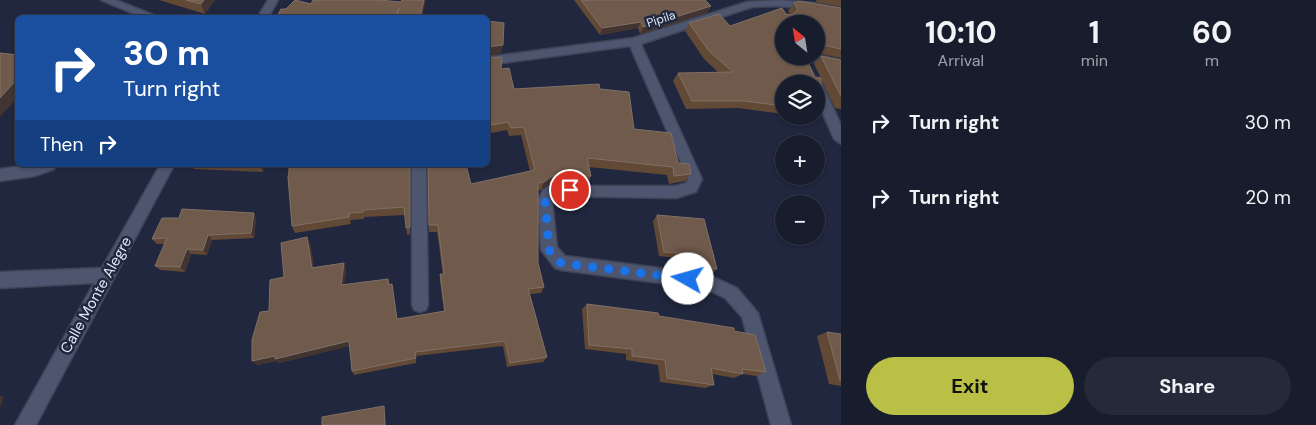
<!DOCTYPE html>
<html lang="en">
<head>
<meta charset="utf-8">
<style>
  body { margin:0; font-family:"DM Sans",sans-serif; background:#252a3a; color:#f1f3f6; height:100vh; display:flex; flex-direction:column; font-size:19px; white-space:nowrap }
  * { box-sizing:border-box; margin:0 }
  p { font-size:16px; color:#9fa2aa }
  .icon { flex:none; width:28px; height:28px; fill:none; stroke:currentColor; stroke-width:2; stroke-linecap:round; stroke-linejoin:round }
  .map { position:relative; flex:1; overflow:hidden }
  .panel { display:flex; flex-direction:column; background:#181d2e; width:475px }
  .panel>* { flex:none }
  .banner { position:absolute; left:15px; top:15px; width:475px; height:152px; border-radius:8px; box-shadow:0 1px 4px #0004,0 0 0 1px #363b4a; background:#1a4fa0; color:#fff; overflow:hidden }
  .needle { width:32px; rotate:330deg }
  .buttons { position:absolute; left:775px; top:15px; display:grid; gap:10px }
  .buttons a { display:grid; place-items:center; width:50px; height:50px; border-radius:50%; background:#181d2e; box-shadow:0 1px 4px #0004,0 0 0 1px #363b4a; font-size:25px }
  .pin { position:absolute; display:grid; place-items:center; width:42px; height:42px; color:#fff; margin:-21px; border:2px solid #fff; border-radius:50%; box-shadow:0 1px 5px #0007 }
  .me { position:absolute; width:55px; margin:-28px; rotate:277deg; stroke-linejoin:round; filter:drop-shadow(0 0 4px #0008) }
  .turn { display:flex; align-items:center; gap:18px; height:105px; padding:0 25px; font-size:22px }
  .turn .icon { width:65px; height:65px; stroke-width:2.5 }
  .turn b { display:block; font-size:35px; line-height:42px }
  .then { display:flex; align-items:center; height:48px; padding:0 25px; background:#0003; gap:10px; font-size:19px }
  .eta { display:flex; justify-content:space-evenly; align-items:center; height:85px; text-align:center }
  .eta b { font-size:30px; font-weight:700; line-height:35px }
  .cta { display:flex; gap:10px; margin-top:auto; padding:10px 25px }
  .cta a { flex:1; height:58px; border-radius:30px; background:#bac045; color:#111; font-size:20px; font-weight:700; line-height:58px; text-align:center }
  .cta a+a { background:#252a3a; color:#f1f3f6 }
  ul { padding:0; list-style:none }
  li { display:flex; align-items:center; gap:15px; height:75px; padding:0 25px }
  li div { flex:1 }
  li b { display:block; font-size:19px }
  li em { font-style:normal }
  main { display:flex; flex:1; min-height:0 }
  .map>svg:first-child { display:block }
</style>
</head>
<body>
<main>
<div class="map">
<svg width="841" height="425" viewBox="0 0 841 425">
  <rect width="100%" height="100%" fill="#20273e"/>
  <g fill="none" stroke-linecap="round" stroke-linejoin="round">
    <g stroke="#3e4356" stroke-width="3">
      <polygon id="service" points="31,165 56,165 54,169 35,176 0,181 0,169"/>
    </g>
    <g stroke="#3e4356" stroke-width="3">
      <g id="minor">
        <polygon points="779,0 813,3 841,9 841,15 813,9 777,6 752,7 641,44 702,179 696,192 676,198 557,196 552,200 557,247 565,256 707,274 737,288 758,313 791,425 771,425 742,317 725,298 706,289 561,270 555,268 541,250 538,200 543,190 549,186 676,186 686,183 688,179 630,46 488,65 488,57 633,38 747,2"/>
        <polygon points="816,55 841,60 841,68 800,59 798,56"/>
        <polygon points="816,80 822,84 841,125 841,144 834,139 816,98 816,84 810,84"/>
        <polygon points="160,165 174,165 36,425 15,425 94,283 0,288 0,272 102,268"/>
        <polygon points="412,165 426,165 428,304 426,310 420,312 414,310 412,304"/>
      </g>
    </g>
    <g stroke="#3e4356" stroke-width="3">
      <g id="secondary">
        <polygon points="101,0 116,0 161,18 144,18"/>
        <polygon points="268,0 278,0 268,18 257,18"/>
      </g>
    </g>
    <use href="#service" fill="#4d556f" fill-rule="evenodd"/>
    <use href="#minor" fill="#4d556f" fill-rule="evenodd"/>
    <use href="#secondary" fill="#4d556f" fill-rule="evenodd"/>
  </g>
  <g fill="#624936">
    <polygon points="159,0 215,0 205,14"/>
    <polygon points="574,0 705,0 711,6 707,13 640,34 638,28 600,35"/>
    <polygon points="817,0 841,0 841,7 815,2"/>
    <polygon points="794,3 841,8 841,58 816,53 816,24 784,24 815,77 821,78 814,64 821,56 841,60 841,109 835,108 821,79 821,90 825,99 818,106 816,106 816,84 784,84 784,114 738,108 686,109 673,81 678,73 719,73 704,59 685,31 689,23 730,26 786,14 790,14 788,11"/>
    <polygon points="488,57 501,69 514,89 600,89 634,129 678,163 691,174 685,181 669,184 667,175 589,167 591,176 588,184 549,184 541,190 538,190 538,263 544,287 541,293 530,294 547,357 543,362 507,367 503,346 416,356 416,363 354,375 352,371 349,346 279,363 277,361 257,365 269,311 284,277 310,243 314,267 344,263 346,270 344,284 389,285 397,319 444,311 440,280 440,274 443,274 437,232 429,232 428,165 471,184 530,171 521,135 509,136 507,130 491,133 488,126"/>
    <polygon points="191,165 264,165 263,172 194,169"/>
    <polygon points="287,165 410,165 410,234 407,235 405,215 364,217 364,219 350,220 351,224 295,233 292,226 289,172"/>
    <polygon points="657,215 717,269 712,274 680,269 677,258 659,256 653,221"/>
    <polygon points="256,219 254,238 212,240 207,255 191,254 185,272 160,270 155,266 164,244 157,244 152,239"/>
    <polygon points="587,304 659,316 734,331 766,372 756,376 743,374 734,378 712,374 714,385 705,388 660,382 658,365 626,360 626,354 585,349 582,309"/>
    <polygon points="827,332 841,334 841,386 829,384 817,336"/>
  </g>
  <g fill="#423431">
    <polygon points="204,0 215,0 205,14 201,4"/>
    <polygon points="424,0 426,0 422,18 420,18"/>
    <polygon points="711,6 707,13 640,34 643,27"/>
    <polygon points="641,22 638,28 600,35 602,28"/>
    <polygon points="503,45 501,53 488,56 488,47"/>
    <polygon points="18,78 18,97 0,117 0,98"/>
    <polygon points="260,165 264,165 263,172"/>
    <polygon points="552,176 549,184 541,190 544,182"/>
    <polygon points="254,213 256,219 254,238 251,233"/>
    <polygon points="208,235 212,240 207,255 203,250"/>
    <polygon points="307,237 310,243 315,274 312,268"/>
    <polygon points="187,249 191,254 185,272 180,267"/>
    <polygon points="344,263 346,270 343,291 341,285"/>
    <polygon points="349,341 351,346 279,363 277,361 257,365 252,361"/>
    <polygon points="0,396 4,397 0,408"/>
    <polygon points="384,406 385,410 386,425 385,425"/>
  </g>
  <g fill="#6f5a4b" stroke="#817066">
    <polygon points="186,0 204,0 201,4"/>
    <polygon points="295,0 311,4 313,0 379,0 401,2 402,0 424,0 420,18 396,18 399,8 394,18 276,18 281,9 286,9"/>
    <polygon points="581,0 705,0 711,6 643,27 641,22 602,28"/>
    <polygon points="799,1 841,8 841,49 823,45 816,46 816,24 784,24 784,56 805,56 815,77 821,78 821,90 825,99 816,98 816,84 784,84 784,106 744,101 692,101 678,73 733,72 709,51 689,23 719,14 730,26 782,8 786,14 792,15 798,10 794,3"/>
    <polygon points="442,16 454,18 441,18"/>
    <polygon points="488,21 504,23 503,45 488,47 488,54"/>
    <polygon points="0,53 18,55 18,78 0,98"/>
    <polygon points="821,56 841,60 841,96"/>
    <polygon points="488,57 490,58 502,57 501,69 509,68 514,89 599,84 600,89 629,92 634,129 671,133 678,163 689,164 691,174 674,176 673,167 587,158 591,176 552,176 544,182 538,183 538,263 544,287 528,289 547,357 510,363 505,341 415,352 416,358 352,371 349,341 275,359 275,356 252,361 252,340 260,312 269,311 270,280 284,277 281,243 307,237 312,268 344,263 341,285 388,279 389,285 392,284 397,319 445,311 440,274 444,274 438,225 429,225 428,165 466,165 471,184 535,170 524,127 511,128 508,122 492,125 488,114"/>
    <polygon points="287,165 410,165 410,227 406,228 404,207 363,210 363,212 349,213 349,217 292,226 288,177 290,166"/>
    <polygon points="182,209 254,213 251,233 208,235 203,250 187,249 180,267 155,266 167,238 152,239 162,218 179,218"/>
    <polygon points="657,215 704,219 717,269 685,264 682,253 664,252"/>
    <polygon points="587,304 658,313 659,316 734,328 734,331 755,335 766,372 742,369 743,374 711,368 714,385 667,378 665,360 632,356 632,349 589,345"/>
    <polygon points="827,332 841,334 841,380 840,380"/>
    <polygon points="384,406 385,425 322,425 322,417"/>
  </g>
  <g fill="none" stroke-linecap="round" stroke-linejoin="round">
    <polyline stroke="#1a73e8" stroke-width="9" stroke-dasharray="0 16.2" points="570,190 554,190 548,194 545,200 549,250 561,263 688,279"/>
  </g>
  <g text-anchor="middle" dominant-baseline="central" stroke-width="5" stroke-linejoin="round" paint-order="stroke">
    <g font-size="12" fill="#e1e7f6" stroke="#20273e">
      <text transform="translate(661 19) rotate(-18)">Pipila</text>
    </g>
    <g font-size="15" fill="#e1e7f6" stroke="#20273e">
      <text transform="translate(96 295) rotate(-61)">Calle Monte Alegre</text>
    </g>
  </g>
</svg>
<div class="buttons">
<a><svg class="needle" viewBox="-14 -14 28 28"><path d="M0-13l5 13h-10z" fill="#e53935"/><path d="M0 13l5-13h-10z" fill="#9fa2aa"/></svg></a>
<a><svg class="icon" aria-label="layers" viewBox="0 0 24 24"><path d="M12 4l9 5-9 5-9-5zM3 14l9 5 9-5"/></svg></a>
<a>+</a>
<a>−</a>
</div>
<div class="pin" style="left:570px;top:190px;background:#d93025"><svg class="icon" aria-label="arrive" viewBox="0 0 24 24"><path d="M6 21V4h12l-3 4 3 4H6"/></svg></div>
<svg class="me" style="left:688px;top:279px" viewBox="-20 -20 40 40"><circle r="19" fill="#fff"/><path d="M0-13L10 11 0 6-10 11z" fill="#1a73e8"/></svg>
<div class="banner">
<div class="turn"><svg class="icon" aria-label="right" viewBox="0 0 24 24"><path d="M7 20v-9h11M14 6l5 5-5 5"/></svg><div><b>30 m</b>Turn right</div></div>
<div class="then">Then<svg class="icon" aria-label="right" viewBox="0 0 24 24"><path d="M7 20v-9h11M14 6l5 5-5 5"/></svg></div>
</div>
</div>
<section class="panel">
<div class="eta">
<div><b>10:10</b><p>Arrival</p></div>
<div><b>1</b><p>min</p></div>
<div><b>60</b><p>m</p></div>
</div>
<ul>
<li><svg class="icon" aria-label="right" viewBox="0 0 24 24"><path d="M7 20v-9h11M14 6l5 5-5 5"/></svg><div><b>Turn right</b></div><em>30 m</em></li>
<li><svg class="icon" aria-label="right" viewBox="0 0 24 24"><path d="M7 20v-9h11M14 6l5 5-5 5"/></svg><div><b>Turn right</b></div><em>20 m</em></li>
</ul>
<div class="cta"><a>Exit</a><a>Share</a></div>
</section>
</main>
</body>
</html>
